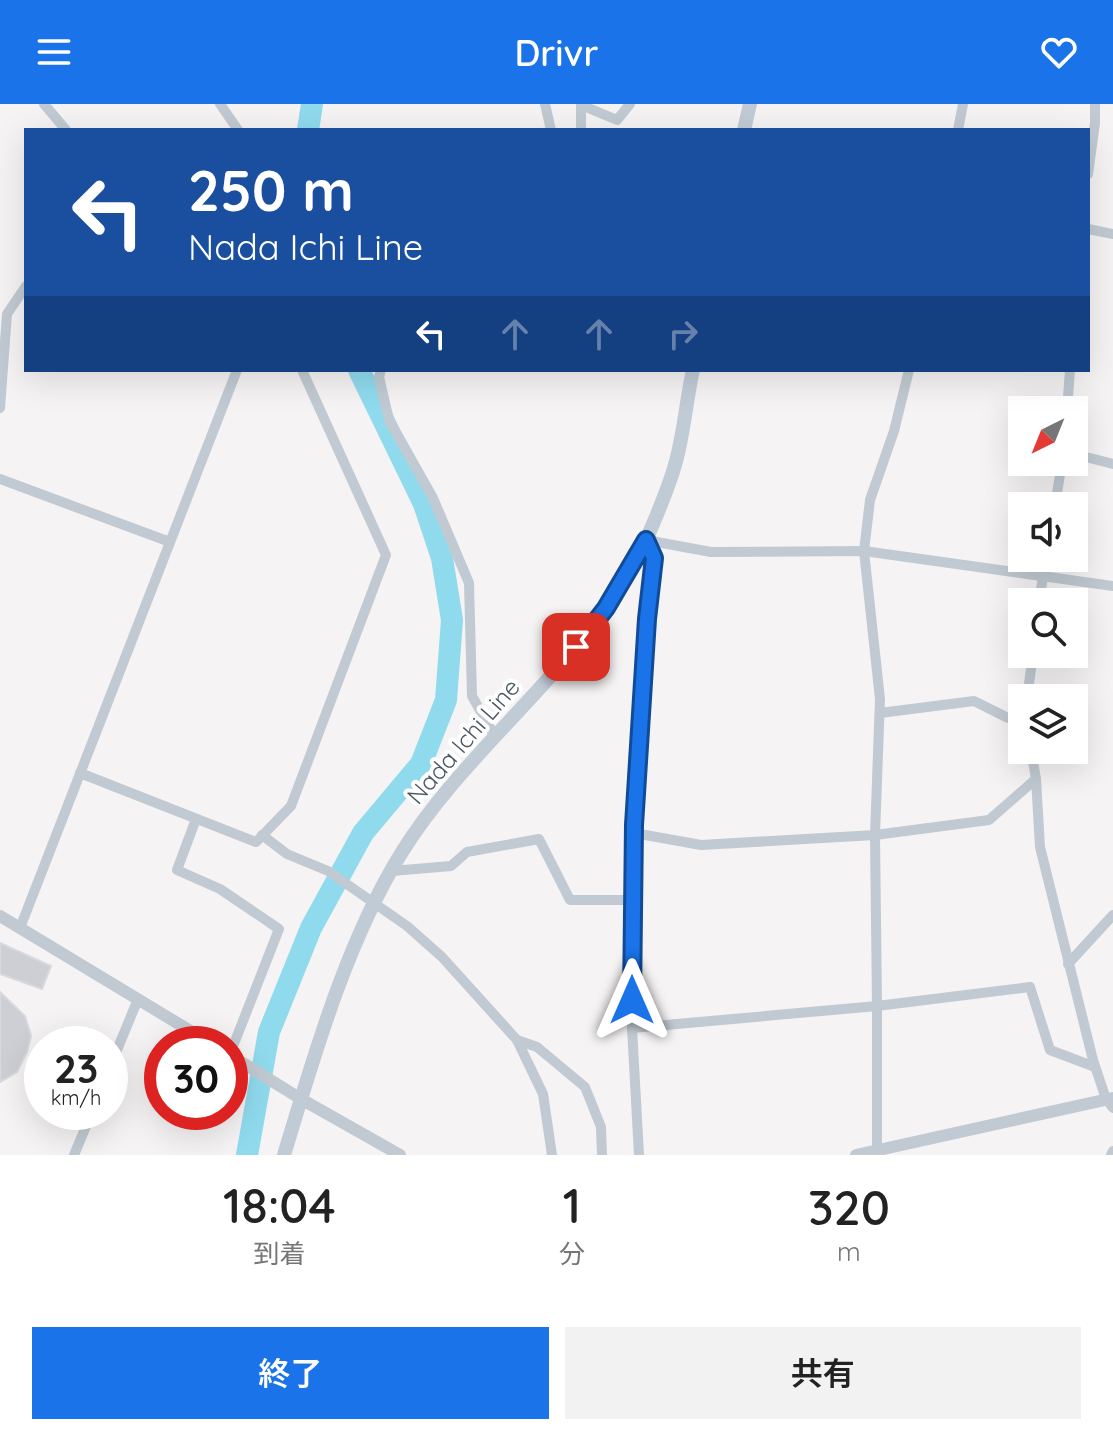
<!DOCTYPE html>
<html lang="ja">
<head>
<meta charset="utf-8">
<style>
  body { margin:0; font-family:Quicksand,"Noto Sans JP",sans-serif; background:#f2f2f2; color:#222; height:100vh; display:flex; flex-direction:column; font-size:30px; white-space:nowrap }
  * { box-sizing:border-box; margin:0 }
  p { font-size:26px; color:#767676 }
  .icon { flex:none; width:44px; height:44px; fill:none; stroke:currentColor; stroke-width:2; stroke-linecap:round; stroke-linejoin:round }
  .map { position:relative; height:1051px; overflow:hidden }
  .details { display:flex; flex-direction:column; background:#fff; flex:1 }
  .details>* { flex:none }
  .hud { position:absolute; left:24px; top:24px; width:1066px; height:244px; border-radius:0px; box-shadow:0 8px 32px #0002; background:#1a4fa0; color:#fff; overflow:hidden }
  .needle { width:52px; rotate:223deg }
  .fabs { position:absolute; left:1008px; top:292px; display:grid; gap:16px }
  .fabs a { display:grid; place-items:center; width:80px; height:80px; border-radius:0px; background:#fff; box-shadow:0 8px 32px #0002; font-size:40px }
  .speed { position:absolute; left:24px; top:922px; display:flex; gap:16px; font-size:40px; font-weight:700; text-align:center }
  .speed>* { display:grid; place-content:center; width:104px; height:104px; border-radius:50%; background:#fff; box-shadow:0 8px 32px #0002; line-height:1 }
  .speed small { font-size:20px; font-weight:400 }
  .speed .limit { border:12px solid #d22; background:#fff; color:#111 }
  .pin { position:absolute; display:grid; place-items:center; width:68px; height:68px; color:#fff; margin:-34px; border-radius:16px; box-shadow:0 4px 12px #0006 }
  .me { position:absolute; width:88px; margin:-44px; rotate:0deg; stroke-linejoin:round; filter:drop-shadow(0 0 6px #0008) }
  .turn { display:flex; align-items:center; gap:28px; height:168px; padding:0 32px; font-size:36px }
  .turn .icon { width:104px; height:104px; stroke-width:2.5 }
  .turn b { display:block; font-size:56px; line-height:68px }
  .lanes { display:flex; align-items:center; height:76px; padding:0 32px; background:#0003; justify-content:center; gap:40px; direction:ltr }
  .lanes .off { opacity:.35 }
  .eta { display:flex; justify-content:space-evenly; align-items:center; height:136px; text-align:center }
  .eta b { font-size:48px; font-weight:600; line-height:56px }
  .primary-button { display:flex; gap:16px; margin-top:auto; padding:16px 32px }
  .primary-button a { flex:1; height:92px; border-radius:0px; background:#1a73e8; color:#fff; font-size:32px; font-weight:600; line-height:92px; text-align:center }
  .primary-button a+a { background:#f2f2f2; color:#222 }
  header { display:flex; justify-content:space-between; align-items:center; height:104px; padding:0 32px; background:#1a73e8; color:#fff; font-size:36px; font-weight:600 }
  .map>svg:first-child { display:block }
</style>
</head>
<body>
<header><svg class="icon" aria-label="menu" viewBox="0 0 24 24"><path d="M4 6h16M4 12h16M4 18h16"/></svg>Drivr<svg class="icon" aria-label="heart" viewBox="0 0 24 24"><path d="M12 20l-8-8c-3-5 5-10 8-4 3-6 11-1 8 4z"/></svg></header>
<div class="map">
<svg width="1113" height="1051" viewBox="0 0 1113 1051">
  <rect width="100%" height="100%" fill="#f5f3f3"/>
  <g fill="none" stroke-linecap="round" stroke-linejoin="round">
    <g stroke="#90daee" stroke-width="22">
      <polyline points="308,26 312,0"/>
      <polyline points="247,1051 269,928 311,824 363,729 421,660 446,596 452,516 442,454 424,400 359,266"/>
    </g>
  </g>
  <g fill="#cdcfd5" stroke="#d7d9de" stroke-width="2">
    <polygon points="0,839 51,862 42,885 0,870"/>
    <polygon points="0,888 25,912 31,932 27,948 17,968 0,978"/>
  </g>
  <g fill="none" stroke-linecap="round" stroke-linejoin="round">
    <g stroke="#c1cad2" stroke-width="10">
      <polyline points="44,0 66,26"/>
      <polyline points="220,0 238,26"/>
      <polyline points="545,0 551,26"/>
      <polyline points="581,26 581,1 617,16 630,0"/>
      <polyline points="958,26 963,0"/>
      <polyline points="1088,70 1095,19 1095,0"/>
      <polyline points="1088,125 1113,130"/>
      <polyline points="381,266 379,273 389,316 433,394 469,479 472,592 494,631"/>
      <polyline points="0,304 7,210 26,182"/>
      <polyline points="1067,306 1070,266"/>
      <polyline points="1074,350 1113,360"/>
      <polyline points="0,375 170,438"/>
      <polyline points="1055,402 1062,358"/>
      <polyline points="646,436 711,448 864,447 1113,482"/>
      <polyline points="1039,498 1046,454"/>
      <polyline points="1027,594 1033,550"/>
      <polyline points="880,609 974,597 1008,614 1022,615"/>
      <polyline points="1031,646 1036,675 1040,743 1093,956 1106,995 1113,1004"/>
      <polyline points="80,669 256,738 291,702 386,451 302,266"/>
      <polyline points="196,715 177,766 220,785 279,825 230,950"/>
      <polyline points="634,729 701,741 875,731 880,595 864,447 870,396 894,327 909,266"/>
      <polyline points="262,731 287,750 328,767 407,822 442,853 517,936 537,943 585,983 601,1023 602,1051"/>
      <polyline points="392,767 451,762 467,748 539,735 570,796 632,796"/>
      <polyline points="20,824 237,266"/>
      <polyline points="1068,860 1113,811"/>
      <polyline points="632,924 877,902 875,731 989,716 1036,675"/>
      <polyline points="517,936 543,990 552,1051"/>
      <polyline points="110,963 138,895"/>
      <polyline points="877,1045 877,902 1030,883 1050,946 1095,963"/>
      <polyline points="74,1051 92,1008"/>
      <polyline points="639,1051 632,924 631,812 639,635 647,515 654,454 646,436"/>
      <polyline points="1111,1051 1113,1047"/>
    </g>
    <g stroke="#c1cad2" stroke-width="12">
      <polyline points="0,812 212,940"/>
      <polyline points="230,951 301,995 400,1051"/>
      <polyline points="856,1051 1113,994"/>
    </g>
    <g stroke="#c1cbd6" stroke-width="14">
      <polyline points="744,26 750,0"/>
      <path d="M284,1051C314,952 347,836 402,748C471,637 594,554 647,434C657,411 668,385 675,361C684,330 686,297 693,266"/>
    </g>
  </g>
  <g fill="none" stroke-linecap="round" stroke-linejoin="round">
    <g stroke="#114b97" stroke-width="20">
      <polyline id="route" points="576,543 606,504 646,436 654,454 647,515 634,721 632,896"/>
    </g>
    <use href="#route" stroke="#1a73e8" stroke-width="14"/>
  </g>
  <g text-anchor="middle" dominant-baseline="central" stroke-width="8" stroke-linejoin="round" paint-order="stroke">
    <g font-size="24" fill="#4a5661" stroke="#fff">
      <text transform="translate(463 637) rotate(-49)">Nada Ichi Line</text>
    </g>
  </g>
</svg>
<div class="fabs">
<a><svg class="needle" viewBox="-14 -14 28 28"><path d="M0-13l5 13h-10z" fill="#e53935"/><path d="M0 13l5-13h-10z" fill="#767676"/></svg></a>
<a><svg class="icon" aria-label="sound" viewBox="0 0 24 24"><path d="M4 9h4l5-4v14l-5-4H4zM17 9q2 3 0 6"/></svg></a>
<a><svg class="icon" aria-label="search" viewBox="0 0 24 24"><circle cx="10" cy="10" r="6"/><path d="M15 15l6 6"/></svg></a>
<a><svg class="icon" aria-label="layers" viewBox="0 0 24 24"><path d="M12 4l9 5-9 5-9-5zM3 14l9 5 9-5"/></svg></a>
</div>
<div class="speed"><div>23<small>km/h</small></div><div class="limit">30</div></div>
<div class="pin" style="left:576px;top:543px;background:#d93025"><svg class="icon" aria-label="arrive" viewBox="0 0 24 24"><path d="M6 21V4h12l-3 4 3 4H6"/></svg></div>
<svg class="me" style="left:632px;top:896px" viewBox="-20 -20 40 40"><path d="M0-17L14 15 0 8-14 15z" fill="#1a73e8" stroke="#fff" stroke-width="4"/></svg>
<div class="hud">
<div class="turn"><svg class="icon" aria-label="left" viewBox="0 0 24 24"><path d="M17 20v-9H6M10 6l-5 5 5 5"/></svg><div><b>250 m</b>Nada Ichi Line</div></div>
<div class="lanes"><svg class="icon" aria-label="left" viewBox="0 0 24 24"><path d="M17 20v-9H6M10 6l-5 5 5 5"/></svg><svg class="icon off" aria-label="ahead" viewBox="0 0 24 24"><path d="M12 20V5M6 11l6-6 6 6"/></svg><svg class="icon off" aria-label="ahead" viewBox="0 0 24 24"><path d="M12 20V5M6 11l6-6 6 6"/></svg><svg class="icon off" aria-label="right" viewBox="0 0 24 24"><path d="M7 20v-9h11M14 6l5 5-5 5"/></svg></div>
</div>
</div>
<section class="details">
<div class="eta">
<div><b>18:04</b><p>到着</p></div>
<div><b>1</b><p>分</p></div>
<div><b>320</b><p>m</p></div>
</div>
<div class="primary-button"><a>終了</a><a>共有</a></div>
</section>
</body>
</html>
